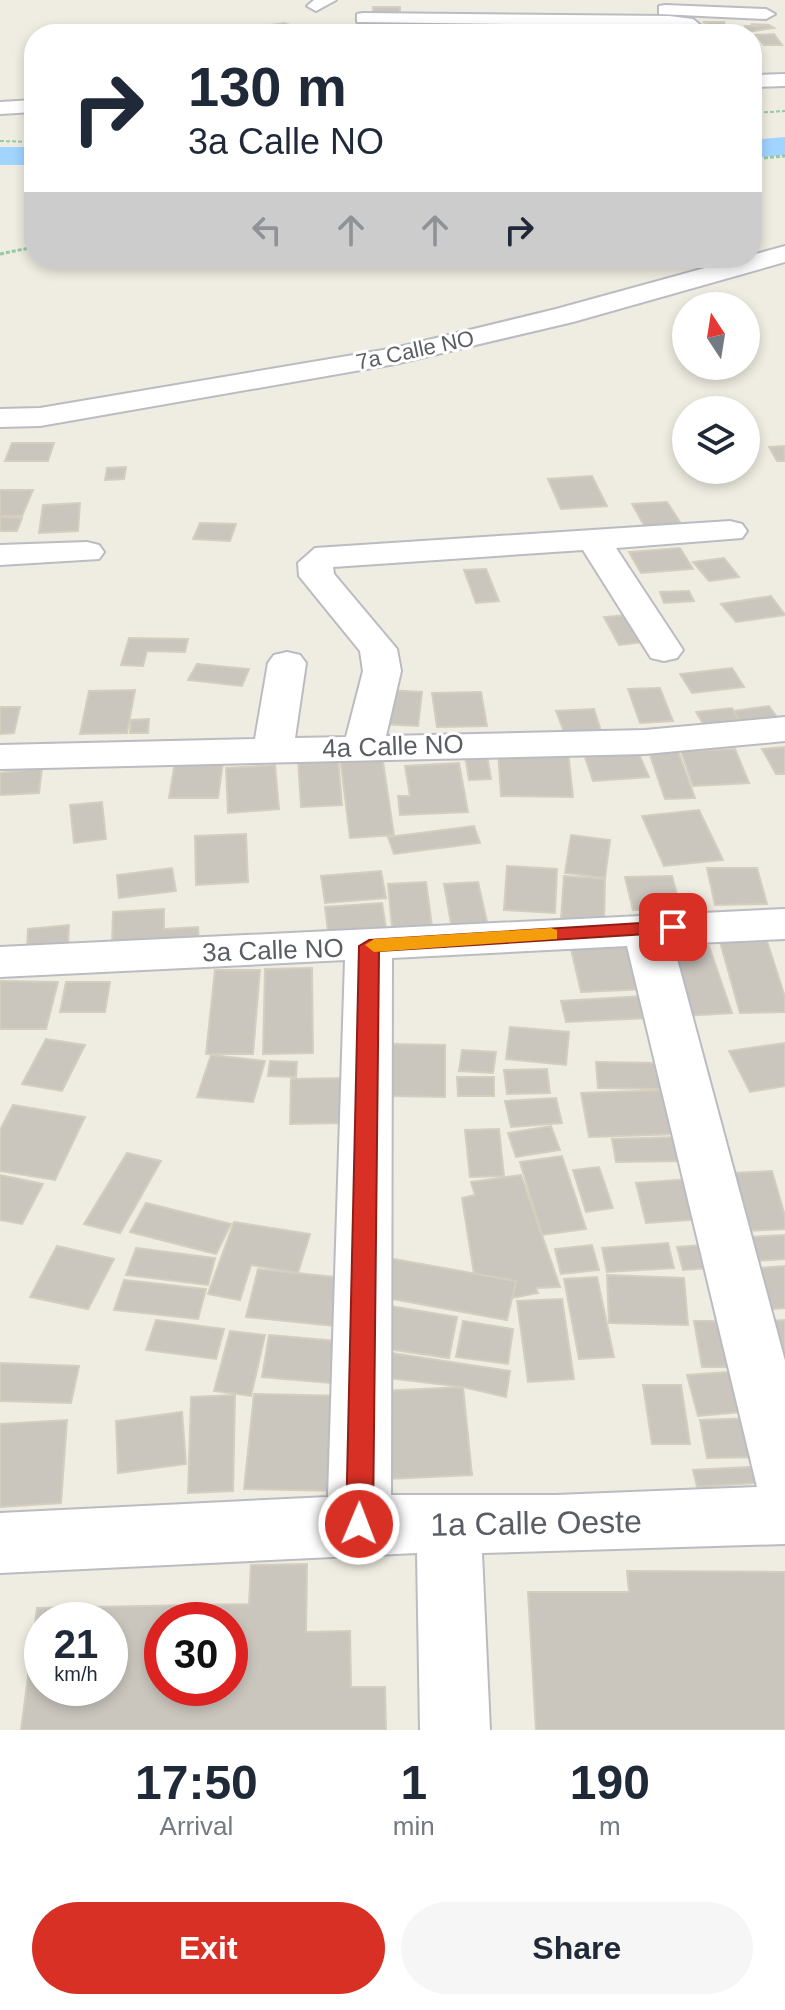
<!DOCTYPE html>
<html lang="en">
<head>
<meta charset="utf-8">
<style>
  body { margin:0; font-family:Helvetica,sans-serif; background:#f6f6f7; color:#1f2937; height:100vh; display:flex; flex-direction:column; font-size:30px; white-space:nowrap }
  * { box-sizing:border-box; margin:0 }
  p { font-size:26px; color:#747a83 }
  .icon { flex:none; width:44px; height:44px; fill:none; stroke:currentColor; stroke-width:2; stroke-linecap:round; stroke-linejoin:round }
  .map { position:relative; height:1730px; overflow:hidden }
  .side { display:flex; flex-direction:column; background:#fff; flex:1 }
  .side>* { flex:none }
  .banner { position:absolute; left:24px; top:24px; width:738px; height:244px; border-radius:32px; box-shadow:0 4px 12px #0003; background:#fff; color:#1f2937; overflow:hidden }
  .needle { width:52px; rotate:348deg }
  .buttons { position:absolute; left:672px; top:292px; display:grid; gap:16px }
  .buttons a { display:grid; place-items:center; width:88px; height:88px; border-radius:50%; background:#fff; box-shadow:0 4px 12px #0003; font-size:40px }
  .speed { position:absolute; left:24px; top:1602px; display:flex; gap:16px; font-size:40px; font-weight:700; text-align:center }
  .speed>* { display:grid; place-content:center; width:104px; height:104px; border-radius:50%; background:#fff; box-shadow:0 4px 12px #0003; line-height:1 }
  .speed small { font-size:20px; font-weight:400 }
  .speed .limit { border:12px solid #d22; background:#fff; color:#111 }
  .pin { position:absolute; display:grid; place-items:center; width:68px; height:68px; color:#fff; margin:-34px; border-radius:16px; box-shadow:0 4px 12px #0006 }
  .me { position:absolute; width:88px; margin:-44px; rotate:1deg; stroke-linejoin:round; filter:drop-shadow(0 0 6px #0008) }
  .turn { display:flex; align-items:center; gap:28px; height:168px; padding:0 32px; font-size:36px }
  .turn .icon { width:104px; height:104px; stroke-width:2.5 }
  .turn b { display:block; font-size:56px; line-height:68px }
  .lanes { display:flex; align-items:center; height:76px; padding:0 32px; background:#0003; justify-content:center; gap:40px; direction:ltr }
  .lanes .off { opacity:.35 }
  .eta { display:flex; justify-content:space-evenly; align-items:center; height:136px; text-align:center }
  .eta b { font-size:48px; font-weight:800; line-height:56px }
  .primary-button { display:flex; gap:16px; margin-top:auto; padding:16px 32px }
  .primary-button a { flex:1; height:92px; border-radius:48px; background:#d93025; color:#fff; font-size:32px; font-weight:800; line-height:92px; text-align:center }
  .primary-button a+a { background:#f6f6f7; color:#1f2937 }
  .map>svg:first-child { display:block }
</style>
</head>
<body>
<div class="map">
<svg width="785" height="1730" viewBox="0 0 785 1730">
  <rect width="100%" height="100%" fill="#efece1"/>
  <g fill="none" stroke-linecap="round" stroke-linejoin="round">
    <g fill="#a1d4ff" fill-rule="evenodd">
      <polygon points="785,137 785,155 752,158 752,140"/>
      <rect x="0" y="147" width="34" height="18"/>
    </g>
  </g>
  <g fill="#cac6be" stroke="#d4cebf" stroke-width="2" fill-rule="evenodd">
    <rect x="373" y="7" width="27" height="6"/>
    <polygon points="415,22 433,26 436,34 419,34"/>
    <polygon points="703,22 724,22 728,32 706,32 704,26 714,27"/>
    <polygon points="284,23 298,28 262,34 247,29"/>
    <polygon points="370,23 380,25 350,34 334,34"/>
    <polygon points="639,24 642,28 671,34 637,33 629,25"/>
    <polygon points="751,24 769,25 774,28 747,32 745,26 758,26"/>
    <polygon points="774,34 782,45 764,45 756,35"/>
    <polygon points="12,443 54,443 48,461 5,461"/>
    <polygon points="784,446 785,461 777,461 769,447"/>
    <polygon points="126,467 124,479 105,480 107,468"/>
    <polygon points="592,476 607,506 561,509 548,479"/>
    <polygon points="0,490 33,490 22,516 0,516"/>
    <polygon points="667,502 682,525 645,527 632,504"/>
    <polygon points="80,503 78,531 39,533 43,505"/>
    <polygon points="0,517 22,518 17,531 0,531"/>
    <polygon points="200,523 236,524 230,541 193,539"/>
    <polygon points="680,548 693,569 641,573 629,552"/>
    <polygon points="724,558 739,577 709,581 693,562"/>
    <polygon points="486,569 499,601 476,603 464,570"/>
    <polygon points="689,591 694,601 664,603 660,592"/>
    <polygon points="771,596 785,615 736,622 721,604"/>
    <polygon points="628,615 644,642 619,645 604,617"/>
    <polygon points="129,638 188,639 185,652 147,651 143,666 121,665"/>
    <polygon points="197,664 249,669 242,686 188,680"/>
    <polygon points="732,668 744,687 692,693 680,674"/>
    <polygon points="660,688 673,721 640,723 628,689"/>
    <polygon points="135,690 127,733 80,734 89,691"/>
    <polygon points="386,690 422,692 418,726 381,724"/>
    <polygon points="481,692 487,726 437,727 432,693"/>
    <polygon points="769,706 782,724 744,729 733,711"/>
    <polygon points="0,707 20,707 14,733 0,734"/>
    <polygon points="732,708 739,721 704,725 696,712"/>
    <polygon points="594,709 601,731 564,732 556,711"/>
    <polygon points="149,719 148,733 130,733 131,720"/>
    <polygon points="785,747 785,774 776,774 762,749"/>
    <polygon points="735,749 749,783 693,786 681,751"/>
    <polygon points="498,751 568,752 573,797 501,796"/>
    <polygon points="678,751 695,798 665,799 649,752"/>
    <polygon points="638,752 649,777 593,781 585,757"/>
    <polygon points="382,755 394,835 350,838 340,757"/>
    <polygon points="487,755 491,779 469,780 465,756"/>
    <polygon points="338,758 342,805 301,807 298,760"/>
    <polygon points="175,762 223,762 218,798 169,798"/>
    <polygon points="459,763 468,812 400,815 398,796 410,796 405,766"/>
    <polygon points="275,765 279,809 228,813 226,768"/>
    <polygon points="42,768 39,793 0,795 0,773"/>
    <polygon points="102,802 106,839 74,843 70,805"/>
    <polygon points="699,810 723,860 664,866 642,816"/>
    <polygon points="474,826 480,843 394,854 388,837"/>
    <polygon points="246,834 248,882 196,885 195,836"/>
    <polygon points="571,835 610,840 605,878 565,873"/>
    <polygon points="507,866 557,869 555,913 504,910"/>
    <polygon points="172,868 176,891 119,898 117,875"/>
    <polygon points="707,868 757,868 767,904 715,905"/>
    <polygon points="381,871 386,898 325,903 321,876"/>
    <polygon points="564,876 605,879 604,922 561,919"/>
    <polygon points="672,876 681,909 633,910 625,877"/>
    <polygon points="426,882 432,926 392,927 388,884"/>
    <polygon points="478,882 488,926 452,929 444,884"/>
    <polygon points="382,903 386,928 328,931 325,907"/>
    <polygon points="164,909 164,929 198,927 199,941 112,947 113,912"/>
    <polygon points="69,925 68,945 27,948 28,929"/>
    <polygon points="767,941 785,997 785,1012 740,1013 720,942"/>
    <polygon points="634,945 647,989 581,992 571,949"/>
    <polygon points="709,946 732,1013 683,1016 661,948"/>
    <polygon points="312,968 313,1053 263,1054 265,969"/>
    <polygon points="215,970 260,970 253,1054 206,1054"/>
    <polygon points="0,981 58,982 46,1029 0,1029"/>
    <polygon points="66,982 110,982 105,1012 60,1012"/>
    <polygon points="643,996 649,1018 566,1022 561,1001"/>
    <polygon points="510,1027 569,1032 566,1065 506,1059"/>
    <polygon points="46,1039 85,1045 62,1091 22,1084"/>
    <polygon points="785,1043 785,1086 750,1092 729,1051"/>
    <polygon points="392,1044 445,1045 445,1097 390,1096"/>
    <polygon points="462,1050 496,1052 493,1073 459,1071"/>
    <polygon points="211,1055 265,1061 253,1102 197,1097"/>
    <polygon points="270,1061 297,1062 296,1077 268,1076"/>
    <polygon points="596,1062 659,1063 663,1089 598,1088"/>
    <polygon points="547,1069 550,1093 507,1094 504,1070"/>
    <polygon points="457,1077 494,1077 494,1096 458,1096"/>
    <polygon points="345,1078 345,1123 290,1124 291,1079"/>
    <polygon points="670,1090 680,1134 589,1137 581,1093"/>
    <polygon points="556,1098 562,1123 511,1127 505,1101"/>
    <polygon points="13,1105 85,1117 55,1180 0,1171 0,1130"/>
    <polygon points="551,1126 560,1150 516,1157 508,1133"/>
    <polygon points="499,1129 504,1176 470,1177 465,1130"/>
    <polygon points="679,1137 684,1161 616,1162 612,1139"/>
    <polygon points="127,1153 161,1161 120,1233 84,1224"/>
    <polygon points="562,1156 586,1229 542,1235 520,1162"/>
    <polygon points="599,1167 613,1208 586,1212 573,1170"/>
    <polygon points="772,1171 785,1216 785,1229 747,1231 731,1173"/>
    <polygon points="0,1175 43,1184 22,1224 0,1220"/>
    <polygon points="521,1175 560,1287 536,1288 538,1293 512,1298 516,1281 474,1274 462,1198 475,1195 471,1182"/>
    <polygon points="692,1179 704,1219 646,1223 636,1183"/>
    <polygon points="146,1203 231,1224 216,1254 130,1232"/>
    <polygon points="234,1222 310,1234 298,1273 251,1265 240,1300 208,1294"/>
    <polygon points="785,1235 785,1259 755,1261 748,1237"/>
    <polygon points="668,1243 674,1268 607,1272 602,1248"/>
    <polygon points="717,1244 724,1267 683,1270 677,1247"/>
    <polygon points="592,1245 599,1270 561,1274 555,1249"/>
    <polygon points="57,1246 114,1259 88,1309 30,1297"/>
    <polygon points="136,1248 215,1258 208,1285 126,1275"/>
    <polygon points="388,1258 516,1281 507,1320 376,1296"/>
    <polygon points="785,1266 785,1308 759,1310 745,1269"/>
    <polygon points="258,1269 353,1279 344,1327 246,1317"/>
    <polygon points="607,1275 684,1278 688,1325 609,1323"/>
    <polygon points="597,1277 614,1357 579,1359 564,1279"/>
    <polygon points="124,1280 206,1289 198,1319 114,1310"/>
    <polygon points="562,1299 574,1379 528,1382 517,1301"/>
    <polygon points="384,1305 457,1317 449,1358 373,1347"/>
    <polygon points="156,1320 224,1329 216,1359 146,1350"/>
    <polygon points="785,1320 785,1365 772,1321"/>
    <polygon points="463,1321 513,1329 508,1364 456,1357"/>
    <polygon points="694,1321 732,1321 741,1367 702,1367"/>
    <polygon points="230,1331 265,1335 251,1396 214,1391"/>
    <polygon points="269,1335 348,1342 342,1384 262,1377"/>
    <polygon points="385,1352 510,1371 506,1397 463,1387 379,1377"/>
    <polygon points="0,1363 79,1366 71,1403 0,1401"/>
    <polygon points="742,1371 753,1411 698,1416 687,1375"/>
    <polygon points="643,1385 681,1385 690,1444 652,1444"/>
    <polygon points="463,1387 472,1475 388,1479 382,1391"/>
    <polygon points="254,1394 348,1396 343,1491 244,1489"/>
    <polygon points="235,1395 233,1491 188,1493 191,1397"/>
    <polygon points="182,1412 186,1464 118,1473 116,1421"/>
    <polygon points="756,1418 764,1457 707,1458 700,1420"/>
    <polygon points="67,1420 61,1503 0,1507 0,1424"/>
    <polygon points="768,1466 773,1482 697,1487 693,1470"/>
    <path d="M307,1564L306,1632L350,1631L351,1687H385L386,1730H21L37,1608L249,1604L251,1565ZM42,1620H110V1688H42ZM162,1620H230V1688H162Z"/>
    <polygon points="627,1571 785,1572 785,1730 536,1730 528,1592 629,1592"/>
  </g>
  <g fill="none" stroke-linecap="round" stroke-linejoin="round">
    <g stroke="#babcc2" stroke-width="4">
      <g id="minor">
        <polygon points="314,0 336,0 316,11 307,6"/>
        <polygon points="665,5 766,9 775,14 766,19 659,14 659,6"/>
        <path d="M363,13L669,16L693,19L711,34C695,34 685,28 669,26L357,22V14Z"/>
        <polygon points="785,74 785,86 752,87 752,75"/>
        <polygon points="34,100 34,112 0,114 0,102"/>
        <polygon points="785,246 785,262 573,322 395,364 40,426 0,427 0,409 40,408 395,348 556,309"/>
        <polygon points="730,521 742,524 747,531 742,538 616,548 683,650 677,658 664,661 651,658 583,550 333,567 334,574 397,649 401,671 386,736 645,730 785,717 785,741 645,754 0,769 0,745 255,739 268,663 274,655 287,652 300,655 306,663 295,738 346,737 363,671 360,651 299,576 298,563 315,548"/>
        <polygon points="87,542 99,545 104,552 99,559 0,565 0,545"/>
        <path d="M785,909V939L673,944L785,1361V1544L482,1553L490,1730H420L417,1553L0,1573V1513L328,1497L345,960L0,977V947ZM627,946L757,1487L556,1495H391L392,958Z"/>
      </g>
    </g>
    <g stroke="#94caa4" stroke-width="2" stroke-dasharray="4 2" stroke-linecap="butt">
      <polyline points="752,113 785,111"/>
      <polyline points="0,141 34,142"/>
    </g>
    <g stroke="#94caa4" stroke-width="3" stroke-dasharray="4 2" stroke-linecap="butt">
      <polyline points="752,159 785,156"/>
      <polyline points="0,254 34,247"/>
    </g>
    <use href="#minor" fill="#fff" fill-rule="evenodd"/>
  </g>
  <polygon fill="#d93025" stroke="#8d1f18" stroke-width="2" points="673,921 682,927 679,932 379,951 373,1524 369,1533 359,1536 350,1533 346,1524 359,946 369,940"/>
  <polygon fill="#f59e0b" points="551,928 557,930 557,939 374,952 365,945 374,939"/>
  <g text-anchor="middle" dominant-baseline="central" stroke-width="6" stroke-linejoin="round" paint-order="stroke">
    <g font-size="22" fill="#5a5e64" stroke="#fff">
      <text transform="translate(415 350) rotate(-12)">7a Calle NO</text>
    </g>
    <g font-size="26" fill="#5a5e64" stroke="#fff">
      <text transform="translate(393 746) rotate(-2)">4a Calle NO</text>
      <text transform="translate(273 950) rotate(-2)">3a Calle NO</text>
    </g>
    <g font-size="32" fill="#5a5e64" stroke="#fff">
      <text transform="translate(536 1523) rotate(-1)">1a Calle Oeste</text>
    </g>
  </g>
</svg>
<div class="buttons">
<a><svg class="needle" viewBox="-14 -14 28 28"><path d="M0-13l5 13h-10z" fill="#e53935"/><path d="M0 13l5-13h-10z" fill="#747a83"/></svg></a>
<a><svg class="icon" aria-label="layers" viewBox="0 0 24 24"><path d="M12 4l9 5-9 5-9-5zM3 14l9 5 9-5"/></svg></a>
</div>
<div class="speed"><div>21<small>km/h</small></div><div class="limit">30</div></div>
<div class="pin" style="left:673px;top:927px;background:#d93025"><svg class="icon" aria-label="arrive" viewBox="0 0 24 24"><path d="M6 21V4h12l-3 4 3 4H6"/></svg></div>
<svg class="me" style="left:359px;top:1524px" viewBox="-20 -20 40 40"><circle r="17" fill="#d93025" stroke="#fff" stroke-width="3"/><path d="M0-11L8 9 0 5-8 9z" fill="#fff"/></svg>
<div class="banner">
<div class="turn"><svg class="icon" aria-label="right" viewBox="0 0 24 24"><path d="M7 20v-9h11M14 6l5 5-5 5"/></svg><div><b>130 m</b>3a Calle NO</div></div>
<div class="lanes"><svg class="icon off" aria-label="left" viewBox="0 0 24 24"><path d="M17 20v-9H6M10 6l-5 5 5 5"/></svg><svg class="icon off" aria-label="ahead" viewBox="0 0 24 24"><path d="M12 20V5M6 11l6-6 6 6"/></svg><svg class="icon off" aria-label="ahead" viewBox="0 0 24 24"><path d="M12 20V5M6 11l6-6 6 6"/></svg><svg class="icon" aria-label="right" viewBox="0 0 24 24"><path d="M7 20v-9h11M14 6l5 5-5 5"/></svg></div>
</div>
</div>
<section class="side">
<div class="eta">
<div><b>17:50</b><p>Arrival</p></div>
<div><b>1</b><p>min</p></div>
<div><b>190</b><p>m</p></div>
</div>
<div class="primary-button"><a>Exit</a><a>Share</a></div>
</section>
</body>
</html>
